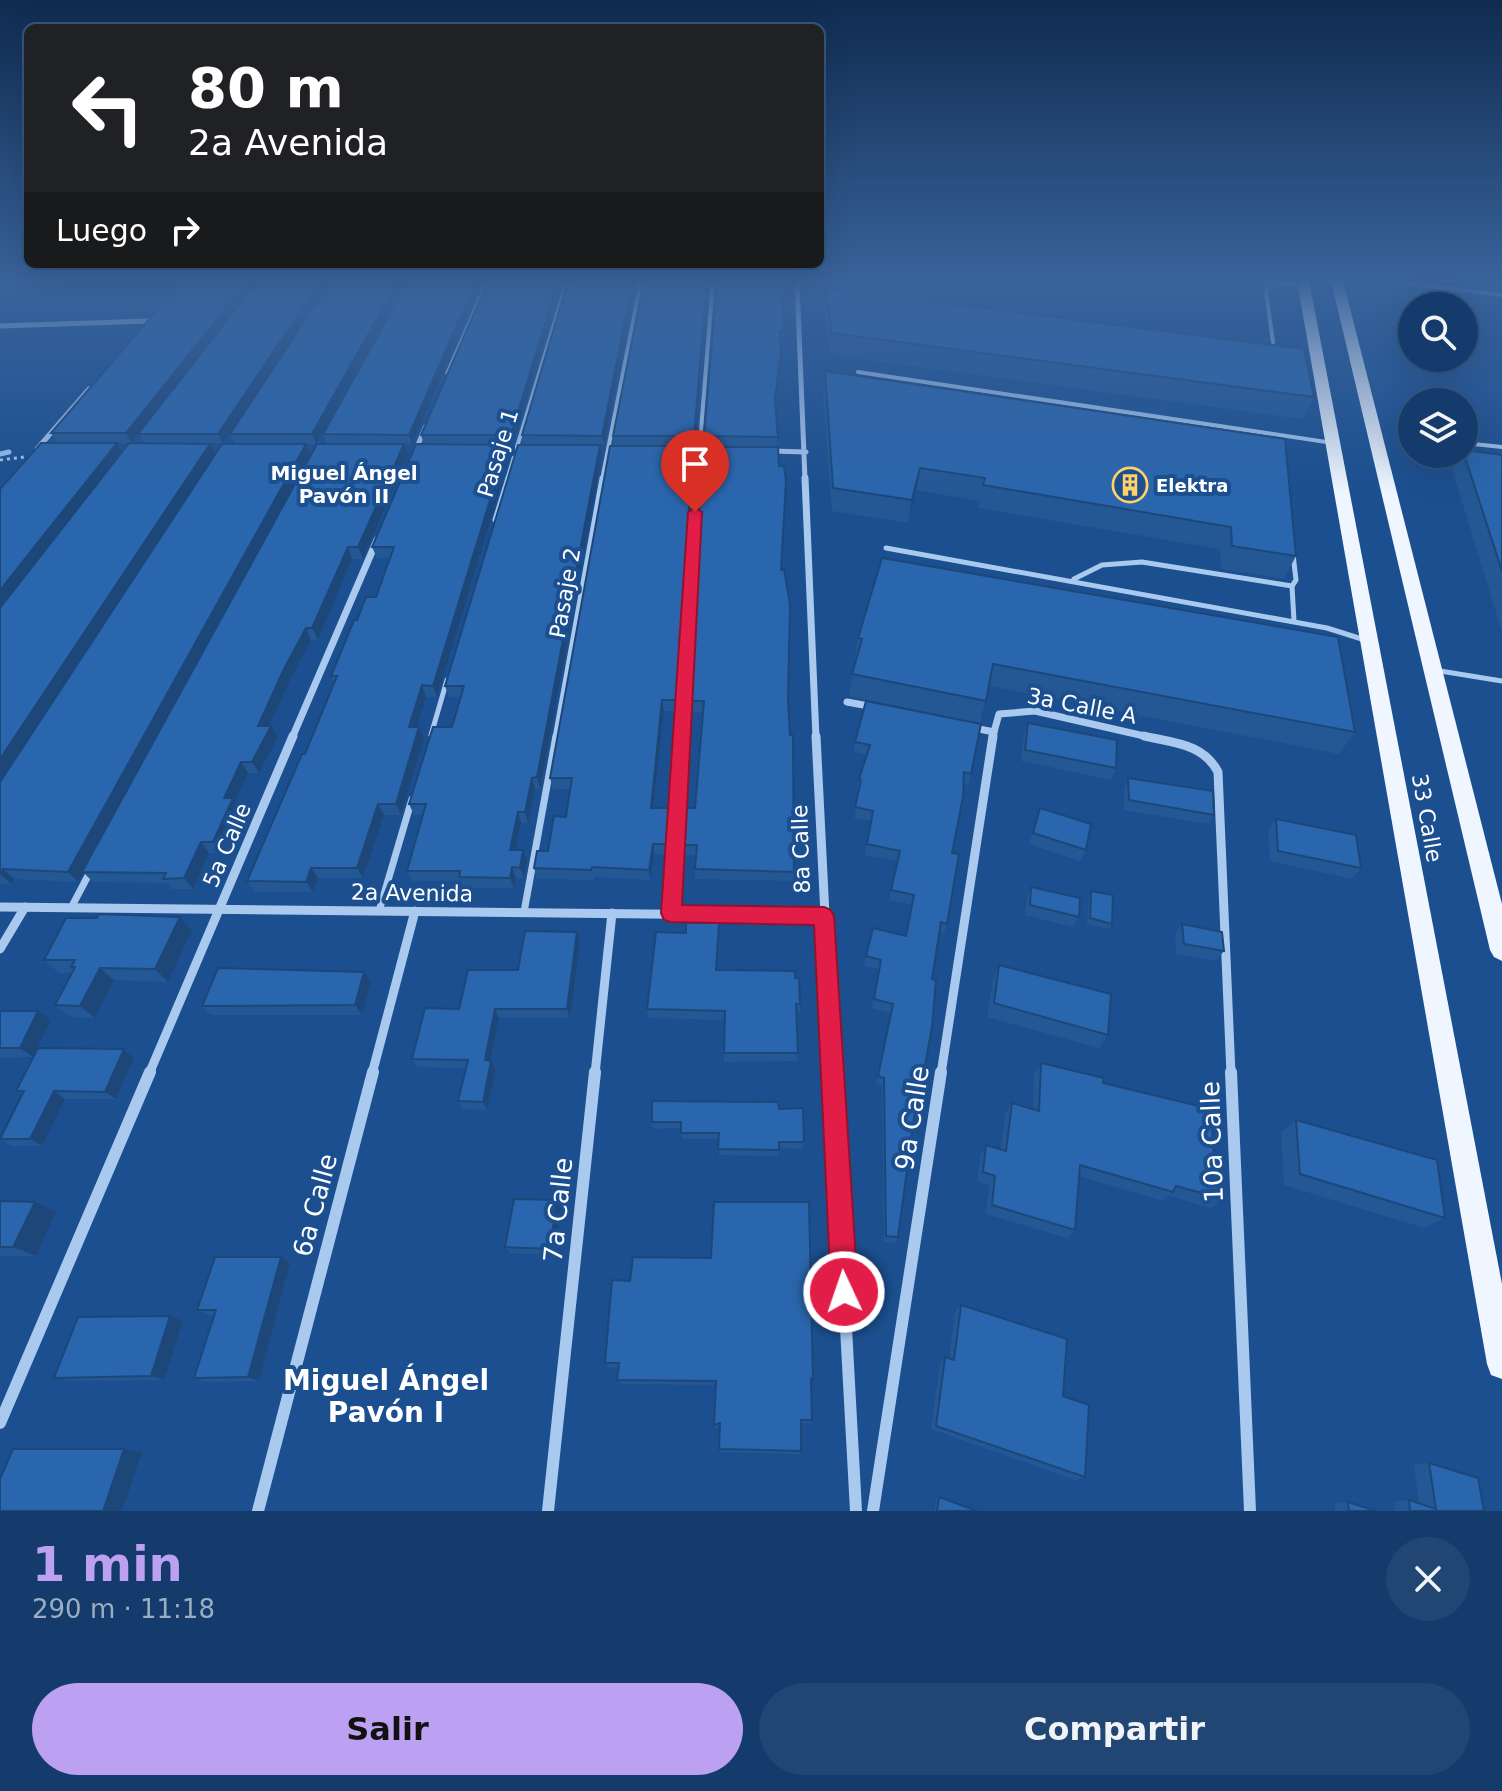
<!DOCTYPE html>
<html lang="es">
<head>
<meta charset="utf-8">
<style>
  body { margin:0; font-family:"DejaVu Sans",sans-serif; background:#214673; color:#f1f3f6; height:100vh; display:flex; flex-direction:column; font-size:30px; white-space:nowrap }
  * { box-sizing:border-box; margin:0 }
  p { font-size:26px; color:#9dadc1 }
  .icon { flex:none; width:44px; height:44px; fill:none; stroke:currentColor; stroke-width:2; stroke-linecap:round; stroke-linejoin:round }
  .map { position:relative; height:1511px; overflow:hidden }
  .sheet { display:flex; flex-direction:column; background:#143b6b; flex:1 }
  .sheet>* { flex:none }
  .top-card { position:absolute; left:24px; top:24px; width:800px; height:244px; border-radius:12px; box-shadow:0 8px 32px #0002,0 0 0 2px #33557e; background:#202124; color:#fff; overflow:hidden }
  .buttons { position:absolute; left:1398px; top:292px; display:grid; gap:16px }
  .buttons a { display:grid; place-items:center; width:80px; height:80px; border-radius:50%; background:#143b6b; box-shadow:0 8px 32px #0002,0 0 0 2px #33557e; font-size:40px }
  .pin { position:absolute; display:grid; place-items:center; width:68px; height:68px; color:#fff; margin:-82px -34px; border-radius:50% 50% 50% 0; rotate:-45deg; box-shadow:0 0 8px #0007 }
  .pin .icon { rotate:45deg }
  .me { position:absolute; width:88px; margin:-44px; rotate:357deg; stroke-linejoin:round; filter:drop-shadow(0 0 6px #0008) }
  .turn { display:flex; align-items:center; gap:28px; height:168px; padding:0 32px; font-size:36px }
  .turn .icon { width:104px; height:104px; stroke-width:2.5 }
  .turn b { display:block; font-size:56px; line-height:68px }
  .then { display:flex; align-items:center; height:76px; padding:0 32px; background:#0003; gap:16px; font-size:30px }
  .round { display:grid; place-items:center; flex:none; width:84px; height:84px; border-radius:42px; background:#214673 }
  .summary { display:flex; align-items:center; justify-content:space-between; height:136px; padding:0 32px }
  h1 { font-size:48px; font-weight:800; line-height:60px; color:#bca0f2 }
  .cta { display:flex; gap:16px; margin-top:auto; padding:16px 32px }
  .cta a { flex:1; height:92px; border-radius:48px; background:#bca0f2; color:#111; font-size:32px; font-weight:800; line-height:92px; text-align:center }
  .cta a+a { background:#214673; color:#f1f3f6 }
  .map>svg:first-child { display:block }
</style>
</head>
<body>
<div class="map">
<svg width="1502" height="1511" viewBox="0 0 1502 1511">
  <rect width="100%" height="100%" fill="#1b4f8f"/>
  <g fill="none" stroke-linecap="round" stroke-linejoin="round">
    <polyline stroke="#9cc4f0" stroke-width="5" points="0,454 9,452"/>
    <polyline stroke="#a9c9ee" stroke-width="3" stroke-dasharray="3 4" stroke-linecap="butt" points="0,460 24,457"/>
    <g stroke="#a9c9ee" stroke-width="4">
      <polyline points="1389,281 1502,295"/>
      <polyline points="1273,342 1266,291 1270,285 1303,283"/>
      <polyline points="858,372 1333,443"/>
      <polyline points="1464,443 1502,447"/>
      <polyline points="507,480 567,281"/>
      <polyline points="602,480 641,281"/>
      <polyline points="697,480 713,281"/>
    </g>
    <g stroke="#a9c9ee" stroke-width="5">
      <polyline points="495,520 508,478"/>
      <polyline points="886,548 1327,628 1365,640"/>
      <polyline points="1074,579 1102,565 1142,562 1292,586 1296,580 1293,554"/>
      <polyline points="1292,586 1294,621"/>
      <polyline points="1434,670 1502,681"/>
      <polyline points="431,735 447,680"/>
      <polyline points="555,738 602,478"/>
      <polyline points="682,738 697,478"/>
    </g>
    <g stroke="#a9c9ee" stroke-width="7">
      <polyline points="71,908 90,872"/>
      <polyline points="379,911 412,799"/>
      <polyline points="524,912 556,736"/>
      <polyline points="671,913 682,736"/>
    </g>
    <g stroke="#a9c9ee" stroke-width="5">
      <polyline points="797,281 805,480"/>
      <polyline points="0,326 149,321"/>
      <polyline points="448,373 488,281"/>
      <polyline points="37,449 89,389"/>
      <polyline points="683,450 713,450"/>
      <polyline points="771,451 806,452"/>
      <polyline points="414,454 426,426"/>
    </g>
    <g stroke="#a9c9ee" stroke-width="7">
      <polyline points="805,478 816,738"/>
      <polyline points="847,702 874,707"/>
      <polyline points="969,727 994,732 999,714 1035,711 1153,738"/>
      <polyline points="292,738 377,540"/>
      <polyline points="993,738 994,732"/>
    </g>
    <g stroke="#a9c9ee" stroke-width="9">
      <polyline points="816,736 833,1074"/>
      <path d="M1144,736C1173,743 1203,743 1218,772L1231,1074"/>
      <polyline points="0,907 824,916"/>
      <polyline points="0,949 25,907"/>
      <polyline points="149,1074 293,736"/>
      <polyline points="372,1074 415,911"/>
      <polyline points="595,1074 612,913"/>
      <polyline points="941,1074 993,736"/>
    </g>
    <g stroke="#a9c9ee" stroke-width="12">
      <polyline points="832,1072 856,1511"/>
      <polyline points="1231,1072 1250,1511"/>
      <polyline points="0,1423 150,1072"/>
      <polyline points="258,1511 373,1072"/>
      <polyline points="548,1511 595,1072"/>
      <polyline points="873,1511 941,1072"/>
    </g>
    <g fill="#f0f6ff" fill-rule="evenodd">
      <polygon points="1297,281 1309,281 1502,1284 1502,1379 1491,1375 1487,1364"/>
      <polygon points="1331,281 1343,281 1502,904 1502,961 1494,957 1490,950"/>
    </g>
  </g>
  <g fill="#245895">
    <polygon points="258,281 223,443 144,443 139,434 131,443 57,443 51,433"/>
    <polygon points="331,281 316,444 235,444 230,434"/>
    <polygon points="408,281 412,444 404,444 408,455 363,559 352,559 318,640 311,640 290,680 269,726 278,737 259,773 248,773 235,801 241,809 221,853 209,853 193,889 172,889 167,883 93,882 83,872 78,882 14,879 11,884 0,884 0,489 122,453 310,455 200,657 327,444 323,434"/>
    <polygon points="488,281 513,445 508,445 510,456 437,697 426,697 417,727 424,738 401,815 384,815 363,878 318,878 313,892 255,892 247,881 305,754 334,682 331,676 357,620 376,597 390,558 377,558 372,547 424,444 421,435"/>
    <polygon points="636,281 604,445 600,445 602,456 540,789 535,789 528,823 521,823 516,850 523,850 527,860 524,878 516,878 514,888 463,888 461,881 412,881 407,871 423,815 414,815 409,804 452,727 461,697 449,697 445,686 524,445 522,435"/>
    <polygon points="708,281 695,446 614,446 613,436"/>
    <polygon points="717,281 784,331 784,340 781,340 781,361 775,404 777,446 705,446 704,436"/>
    <polygon points="826,288 1314,397 1303,419 830,355 825,309"/>
    <polygon points="825,371 1285,439 1296,556 1284,579 1221,569 1220,549 978,508 980,501 916,490 908,523 832,511 823,393"/>
    <polygon points="1459,454 1502,455 1502,632 1451,466"/>
    <polygon points="694,457 678,711 664,711 653,808 669,808 670,818 668,855 654,854 650,880 594,877 594,880 537,879 534,868 548,851 566,817 570,789 553,789 550,778"/>
    <polygon points="781,570 788,699 794,881 695,879 695,869 696,855 681,855 680,845 695,808 703,712 689,712 688,701"/>
    <polygon points="858,638 1355,732 1339,754 989,686 980,723 849,696"/>
    <polygon points="866,701 971,774 968,785 964,783 952,853 947,924 944,933 940,932 932,979 921,1088 917,1096 898,1237 895,1243 884,1242 882,1086 876,1084 891,1013 872,1008 879,969 864,966 873,928 905,936 912,905 889,900 898,861 865,855 871,821 854,818 859,791 857,790 859,779 867,755 854,752 855,742"/>
    <polygon points="1028,723 1116,768 1111,780 1021,761 1024,735"/>
    <polygon points="1128,778 1214,815 1208,824 1124,810 1124,788"/>
    <polygon points="1040,808 1086,850 1080,861 1029,844"/>
    <polygon points="1276,819 1361,868 1352,879 1270,861 1268,830"/>
    <polygon points="1031,887 1079,917 1073,927 1025,915 1027,897"/>
    <polygon points="1091,891 1112,924 1109,929 1087,924 1089,896"/>
    <polygon points="180,917 192,930 168,982 114,980 95,1018 70,1017 55,1005 72,973 59,973 44,960 97,918"/>
    <polygon points="1182,924 1224,951 1216,961 1176,954 1175,934"/>
    <polygon points="577,932 580,942 570,1018 499,1018 491,1061 496,1069 487,1110 463,1109 458,1101 466,1068 418,1067 412,1059 459,1009"/>
    <polygon points="719,933 717,970 795,978 800,1004 800,1013 796,1013 797,1061 724,1062 725,1020 649,1018 647,1009"/>
    <polygon points="999,965 1108,1035 1099,1048 987,1017 993,979"/>
    <polygon points="371,982 362,1015 211,1015 202,1006"/>
    <polygon points="0,1011 38,1011 51,1020 33,1057 0,1058"/>
    <polygon points="124,1049 134,1058 116,1099 65,1099 42,1146 12,1146 0,1140 22,1094 16,1091"/>
    <polygon points="1041,1063 1103,1083 1214,1158 1223,1199 1211,1208 1169,1196 1163,1201 1079,1176 1075,1230 1067,1238 986,1214 989,1185 977,1181 981,1154 986,1145 1001,1149 1005,1114 1012,1103 1033,1109 1034,1074"/>
    <polygon points="779,1109 804,1142 803,1149 779,1148 779,1156 719,1155 719,1139 682,1139 681,1128 653,1129 652,1122"/>
    <polygon points="1296,1120 1445,1218 1424,1228 1284,1185 1281,1132"/>
    <polygon points="0,1201 56,1212 36,1256 0,1256"/>
    <polygon points="561,1207 554,1255 510,1253 505,1247"/>
    <polygon points="281,1257 290,1263 259,1381 206,1382 194,1378 214,1315 209,1315 197,1310"/>
    <polygon points="612,1280 813,1380 811,1384 812,1420 810,1423 801,1423 801,1451 800,1454 720,1452 720,1426 715,1428 714,1425 716,1385 621,1384 617,1380 618,1368 608,1367 605,1363"/>
    <polygon points="961,1305 1063,1396 1085,1477 1075,1480 931,1429 940,1363 945,1357 949,1358 955,1312"/>
    <polygon points="183,1321 164,1380 69,1381 54,1378"/>
    <polygon points="1429,1463 1484,1511 1395,1511 1394,1502 1409,1500 1419,1504 1414,1465"/>
    <polygon points="939,1497 977,1511 934,1511 936,1498"/>
    <polygon points="1348,1502 1376,1511 1335,1511 1334,1503"/>
  </g>
  <g fill="#1d4779">
    <polygon points="248,281 258,281 131,443 126,433"/>
    <polygon points="321,281 330,281 223,443 218,434"/>
    <polygon points="398,281 405,281 316,444 312,434"/>
    <polygon points="476,281 482,281 412,444 409,435"/>
    <polygon points="558,281 562,281 513,445 511,435"/>
    <polygon points="633,281 636,281 604,445 602,436"/>
    <polygon points="707,281 708,281 695,446 694,436"/>
    <polygon points="117,443 123,454 0,612 0,590"/>
    <polygon points="210,444 216,454 0,784 0,759"/>
    <polygon points="306,444 310,455 78,882 68,872"/>
    <polygon points="404,444 408,455 363,559 358,547"/>
    <polygon points="507,445 510,456 437,697 433,686"/>
    <polygon points="600,445 602,456 540,789 537,777"/>
    <polygon points="693,446 694,457 678,711 677,700"/>
    <polygon points="920,468 916,490 908,523 912,500"/>
    <polygon points="348,547 352,559 318,640 312,628"/>
    <polygon points="306,628 311,640 290,680 264,737 258,726 284,669"/>
    <polygon points="422,685 426,697 414,738 409,727"/>
    <polygon points="662,700 664,711 652,818 651,808"/>
    <polygon points="271,726 278,737 259,773 252,762"/>
    <polygon points="419,727 424,738 401,815 396,804"/>
    <polygon points="241,762 248,773 235,801 241,809 221,853 213,842 224,798"/>
    <polygon points="532,778 535,789 528,823 525,812"/>
    <polygon points="378,804 384,815 363,878 357,868"/>
    <polygon points="669,808 670,818 668,855 667,844"/>
    <polygon points="518,812 521,823 514,860 510,850"/>
    <polygon points="201,842 209,853 193,889 184,878"/>
    <polygon points="653,844 654,854 650,880 649,870"/>
    <polygon points="523,850 527,860 524,878 520,868"/>
    <polygon points="512,867 516,878 514,888 510,878"/>
    <polygon points="311,868 318,878 313,892 306,882"/>
    <polygon points="3,869 14,879 11,884 0,874"/>
    <polygon points="180,917 192,930 168,982 155,969"/>
    <polygon points="577,932 580,942 570,1018 567,1009"/>
    <polygon points="100,968 114,980 95,1018 80,1006"/>
    <polygon points="364,972 371,982 362,1015 355,1005"/>
    <polygon points="495,1009 499,1018 489,1068 485,1060"/>
    <polygon points="38,1011 51,1020 33,1057 20,1048"/>
    <polygon points="124,1049 134,1058 116,1099 105,1092"/>
    <polygon points="491,1061 496,1069 487,1110 483,1102"/>
    <polygon points="54,1091 65,1099 42,1146 30,1139"/>
    <polygon points="557,1200 561,1207 554,1255 550,1249"/>
    <polygon points="35,1202 56,1212 36,1256 13,1247"/>
    <polygon points="281,1257 290,1263 259,1381 248,1377"/>
    <polygon points="170,1316 183,1321 164,1380 151,1376"/>
    <polygon points="124,1449 142,1452 122,1511 103,1511"/>
  </g>
  <g fill="#2a66ad" stroke="#1d4779" stroke-width="2">
    <polygon points="182,281 248,281 126,433 51,433"/>
    <polygon points="258,281 321,281 218,434 138,434"/>
    <polygon points="331,281 398,281 312,434 230,434"/>
    <polygon points="408,281 476,281 409,435 323,434"/>
    <polygon points="488,281 558,281 511,435 421,435"/>
    <polygon points="568,281 633,281 602,436 522,435"/>
    <polygon points="644,281 707,281 694,436 613,436"/>
    <polygon points="717,281 782,281 784,331 780,331 781,352 775,399 778,437 704,436"/>
    <polygon points="826,288 1304,349 1314,397 832,333"/>
    <polygon points="825,371 1285,439 1296,556 1232,546 1231,527 983,485 985,478 920,468 912,500 833,488"/>
    <polygon points="41,443 117,443 0,590 0,489"/>
    <polygon points="129,443 210,444 0,759 0,608"/>
    <polygon points="222,444 306,444 68,872 3,869 0,874 0,782"/>
    <polygon points="317,444 404,444 358,547 348,547 312,628 306,628 284,669 258,726 271,726 252,762 241,762 224,798 233,798 213,842 201,842 184,878 163,879 166,873 82,872"/>
    <polygon points="416,444 507,445 433,686 422,685 409,727 419,727 396,804 378,804 357,868 311,868 306,882 247,881 302,754 305,754 337,676 331,676 354,620 357,620 366,597 376,597 394,547 372,547"/>
    <polygon points="518,445 600,445 537,777 532,778 525,812 518,812 510,850 523,850 520,868 512,867 510,878 459,877 460,871 407,871 426,804 409,804 433,727 452,727 464,686 445,686"/>
    <polygon points="610,446 693,446 677,700 662,700 651,808 669,808 667,844 653,844 649,870 592,867 591,870 534,868 537,851 548,851 554,816 566,817 572,778 550,778"/>
    <polygon points="703,447 778,447 779,466 784,466 786,481 781,570 784,569 790,604 788,699 790,735 793,735 794,872 695,869 697,845 680,845 682,808 695,808 704,701 688,701"/>
    <polygon points="1464,450 1502,455 1502,571 1464,454"/>
    <polygon points="882,558 1338,637 1355,732 993,664 986,701 852,674 862,639 858,638"/>
    <polygon points="866,701 981,724 971,774 964,772 963,797 952,853 959,854 947,924 941,922 932,979 936,980 932,1027 921,1088 918,1088 898,1237 886,1236 884,1078 878,1076 893,1004 874,999 881,960 866,956 873,928 906,936 914,895 891,890 900,851 867,844 873,811 855,807 861,780 859,779 870,745 855,742"/>
    <polygon points="1028,723 1117,740 1116,768 1025,750"/>
    <polygon points="1128,778 1213,791 1214,815 1129,800"/>
    <polygon points="1040,808 1091,824 1086,850 1033,833"/>
    <polygon points="1276,819 1356,835 1361,868 1278,851"/>
    <polygon points="1031,887 1080,898 1079,917 1030,905"/>
    <polygon points="1091,891 1113,895 1112,924 1090,918"/>
    <polygon points="99,914 180,917 155,969 100,968 80,1006 55,1005 75,967 71,967 75,960 44,960 66,918 97,918"/>
    <polygon points="686,923 719,923 716,970 795,971 795,978 799,978 800,1004 796,1004 798,1053 724,1053 725,1011 647,1009 656,932 686,933"/>
    <polygon points="1182,924 1222,932 1224,951 1184,944"/>
    <polygon points="525,931 577,932 567,1009 495,1009 485,1060 491,1061 483,1102 458,1101 468,1060 412,1059 425,1008 459,1009 468,970 518,970"/>
    <polygon points="999,965 1111,994 1108,1035 994,1003"/>
    <polygon points="218,968 364,972 355,1005 202,1006"/>
    <polygon points="0,1011 38,1011 20,1048 0,1048"/>
    <polygon points="38,1048 124,1049 105,1092 54,1091 30,1139 0,1139 24,1091 16,1091"/>
    <polygon points="1041,1063 1104,1078 1103,1083 1211,1109 1214,1158 1217,1173 1220,1174 1223,1199 1176,1186 1173,1192 1080,1165 1075,1230 992,1205 995,1176 983,1172 986,1145 1006,1151 1012,1103 1039,1111"/>
    <polygon points="652,1101 778,1102 779,1109 803,1108 804,1142 779,1142 779,1150 718,1149 719,1133 681,1133 681,1122 652,1122"/>
    <polygon points="1296,1120 1437,1160 1445,1218 1300,1174"/>
    <polygon points="514,1199 557,1200 550,1249 505,1247"/>
    <polygon points="0,1201 35,1202 13,1247 0,1247"/>
    <polygon points="714,1202 809,1202 813,1380 811,1379 812,1420 801,1420 801,1451 719,1449 720,1423 714,1425 716,1381 617,1380 619,1363 605,1363 612,1280 630,1281 633,1257 711,1258"/>
    <polygon points="215,1257 281,1257 248,1377 194,1378 216,1310 197,1310"/>
    <polygon points="961,1305 1067,1339 1063,1396 1089,1405 1085,1477 936,1426 945,1357 954,1360"/>
    <polygon points="170,1316 151,1376 54,1378 78,1317"/>
    <polygon points="13,1449 124,1449 103,1511 0,1511 0,1479"/>
    <polygon points="1429,1463 1478,1478 1484,1511 1410,1511 1409,1500 1436,1509"/>
    <polygon points="939,1497 977,1511 937,1511"/>
    <polygon points="1348,1502 1376,1511 1349,1511"/>
  </g>
  <linearGradient id="sky" x2="0" y2="1"><stop stop-color="#0f2b4f"/><stop offset="0.57" stop-color="#39639b"/><stop offset="1" stop-color="#39639b" stop-opacity="0"/></linearGradient>
  <rect width="1502" height="493" fill="url(#sky)"/>
  <polygon fill="#e11d48" stroke="#92132f" stroke-width="2" points="695,508 702,512 682,905 824,907 831,910 834,916 858,1292 854,1301 844,1305 835,1301 831,1292 814,925 671,922 664,920 661,913 688,512"/>
  <defs>
    <g id="building-ring" transform="scale(1.8)"><circle r="9.5" fill="#1b4f8f" stroke="#ffd166" stroke-width="1.5"/><path d="M-4-6H4V6H1V3H-1V6H-4ZM-2.5-4.3h1.7v1.8h-1.7ZM.8-4.3h1.7v1.8H.8ZM-2.5-1h1.7V.8h-1.7ZM.8-1h1.7V.8H.8Z" fill="#ffd166"/></g>
  </defs>
  <g fill-rule="evenodd">
    <use href="#building-ring" x="1130" y="485"/>
  </g>
  <g text-anchor="middle" dominant-baseline="central" stroke-width="8" stroke-linejoin="round" paint-order="stroke">
    <g font-size="18" font-weight="bold" fill="#fff" stroke="#1b4f8f" text-anchor="start">
      <text x="1156" y="485">Elektra</text>
    </g>
    <g font-size="20" font-weight="bold" fill="#fff" stroke="#1b4f8f">
      <text x="344" y="473">Miguel Ángel<tspan x="344" dy="23">Pavón II</tspan></text>
    </g>
    <g font-size="22" fill="#fff" stroke="#1b4f8f">
      <text transform="translate(498 453) rotate(-73)">Pasaje 1</text>
      <text transform="translate(565 593) rotate(-80)">Pasaje 2</text>
      <text transform="translate(1082 706) rotate(11)">3a Calle A</text>
      <text transform="translate(1427 818) rotate(80)">33 Calle</text>
      <text transform="translate(227 845) rotate(-67)">5a Calle</text>
      <text transform="translate(801 849) rotate(-92)">8a Calle</text>
      <text transform="translate(412 893) rotate(1)">2a Avenida</text>
    </g>
    <g font-size="26" fill="#fff" stroke="#1b4f8f">
      <text transform="translate(912 1118) rotate(-81)">9a Calle</text>
      <text transform="translate(1212 1142) rotate(-92)">10a Calle</text>
      <text transform="translate(315 1205) rotate(-75)">6a Calle</text>
      <text transform="translate(558 1210) rotate(-84)">7a Calle</text>
    </g>
    <g font-size="28" font-weight="bold" fill="#fff" stroke="#1b4f8f">
      <text x="386" y="1380">Miguel Ángel<tspan x="386" dy="32">Pavón I</tspan></text>
    </g>
  </g>
</svg>
<div class="buttons">
<a><svg class="icon" aria-label="search" viewBox="0 0 24 24"><circle cx="10" cy="10" r="6"/><path d="M15 15l6 6"/></svg></a>
<a><svg class="icon" aria-label="layers" viewBox="0 0 24 24"><path d="M12 4l9 5-9 5-9-5zM3 14l9 5 9-5"/></svg></a>
</div>
<div class="pin" style="left:695px;top:512px;background:#d93025"><svg class="icon" aria-label="arrive" viewBox="0 0 24 24"><path d="M6 21V4h12l-3 4 3 4H6"/></svg></div>
<svg class="me" style="left:844px;top:1292px" viewBox="-20 -20 40 40"><circle r="17" fill="#e11d48" stroke="#fff" stroke-width="3"/><path d="M0-11L8 9 0 5-8 9z" fill="#fff"/></svg>
<div class="top-card">
<div class="turn"><svg class="icon" aria-label="left" viewBox="0 0 24 24"><path d="M17 20v-9H6M10 6l-5 5 5 5"/></svg><div><b>80 m</b>2a Avenida</div></div>
<div class="then">Luego<svg class="icon" aria-label="right" viewBox="0 0 24 24"><path d="M7 20v-9h11M14 6l5 5-5 5"/></svg></div>
</div>
</div>
<section class="sheet">
<div class="summary"><div><h1>1 min</h1><p>290 m · 11:18</p></div><a class="round"><svg class="icon" aria-label="close" viewBox="0 0 24 24"><path d="M6 6l12 12M18 6L6 18"/></svg></a></div>
<div class="cta"><a>Salir</a><a>Compartir</a></div>
</section>
</body>
</html>
